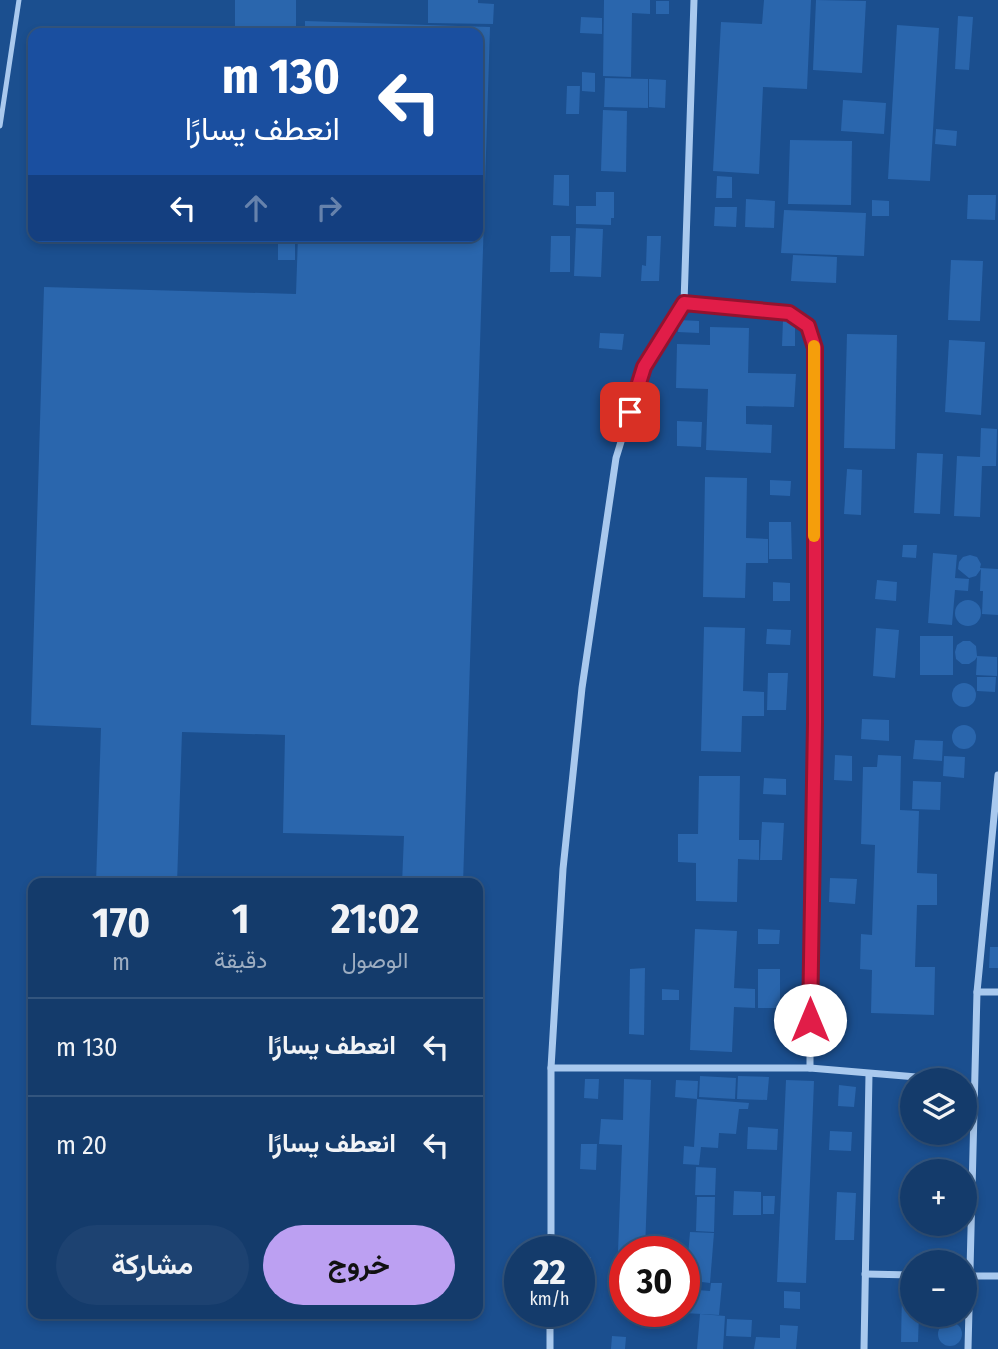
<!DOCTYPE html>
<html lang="ar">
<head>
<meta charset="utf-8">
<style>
  body { margin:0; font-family:"Fira Sans Condensed",Vazirmatn,sans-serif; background:#1d4271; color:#f1f3f6; direction:rtl; height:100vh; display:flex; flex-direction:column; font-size:26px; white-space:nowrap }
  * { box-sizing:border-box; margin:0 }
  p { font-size:23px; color:#9dadc1 }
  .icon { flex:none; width:38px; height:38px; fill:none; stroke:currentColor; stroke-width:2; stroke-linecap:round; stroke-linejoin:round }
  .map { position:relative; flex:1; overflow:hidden; direction:ltr }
  .side { position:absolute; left:28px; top:878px; width:455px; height:441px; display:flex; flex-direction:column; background:#143b6b; border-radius:14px; box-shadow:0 4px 10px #0003,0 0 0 2px #33557e; direction:rtl }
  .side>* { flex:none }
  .top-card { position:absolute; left:28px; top:28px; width:455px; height:214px; border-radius:14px; box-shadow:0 4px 10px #0003,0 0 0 2px #33557e; direction:rtl; background:#1a4fa0; color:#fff; overflow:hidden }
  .controls { position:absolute; left:900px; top:1068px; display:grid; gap:14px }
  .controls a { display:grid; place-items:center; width:77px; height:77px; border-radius:50%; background:#143b6b; box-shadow:0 4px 10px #0003,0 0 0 2px #33557e; font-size:35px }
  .speed { position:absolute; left:504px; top:1236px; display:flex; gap:14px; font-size:35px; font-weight:700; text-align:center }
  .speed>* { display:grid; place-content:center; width:91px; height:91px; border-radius:50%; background:#143b6b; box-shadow:0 4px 10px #0003,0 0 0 2px #33557e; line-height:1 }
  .speed small { font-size:18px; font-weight:400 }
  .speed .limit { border:10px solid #d22; background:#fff; color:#111 }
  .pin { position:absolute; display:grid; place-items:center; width:60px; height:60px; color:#fff; margin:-30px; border-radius:14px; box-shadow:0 4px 10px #0006 }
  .me { position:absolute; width:77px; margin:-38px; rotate:0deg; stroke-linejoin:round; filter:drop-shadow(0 0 5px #0008) }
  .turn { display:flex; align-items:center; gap:24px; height:147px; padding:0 28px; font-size:32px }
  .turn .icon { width:91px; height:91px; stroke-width:2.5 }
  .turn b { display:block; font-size:49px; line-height:60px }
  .lanes { display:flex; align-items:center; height:66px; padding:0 28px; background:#0003; justify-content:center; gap:35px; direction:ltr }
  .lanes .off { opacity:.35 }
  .eta { display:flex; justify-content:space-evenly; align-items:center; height:119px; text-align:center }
  .eta b { font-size:42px; font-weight:700; line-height:49px }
  .action { display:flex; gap:14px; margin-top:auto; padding:14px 28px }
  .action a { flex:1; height:80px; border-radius:42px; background:#bca0f2; color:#111; font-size:28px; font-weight:700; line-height:80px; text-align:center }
  .action a+a { background:#1d4271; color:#f1f3f6 }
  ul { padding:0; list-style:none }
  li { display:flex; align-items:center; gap:21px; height:98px; padding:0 28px; border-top:2px solid #33557e }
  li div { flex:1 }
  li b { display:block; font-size:26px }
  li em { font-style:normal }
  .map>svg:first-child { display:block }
</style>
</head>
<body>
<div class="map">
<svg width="998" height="1349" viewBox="0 0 998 1349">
  <rect width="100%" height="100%" fill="#1b4f8f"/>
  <g fill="#2a66ad">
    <rect x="235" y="0" width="61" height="33"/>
    <polygon points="428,0 478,0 478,3 494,4 493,24 428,23"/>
    <polygon points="604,0 650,0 650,14 632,13 631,77 603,76"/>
    <polygon points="764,0 811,0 807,89 763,87 759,174 713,171 721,22 762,24"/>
    <polygon points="816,0 866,1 862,73 813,70"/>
    <rect x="656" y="1" width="13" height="13"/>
    <polygon points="958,16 973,17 969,70 955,69"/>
    <polygon points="581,17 602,18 602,34 580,33"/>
    <polygon points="305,21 490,27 463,884 402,884 404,836 283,833 285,735 182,732 177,884 96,884 101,728 31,725 44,287 296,294 298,236 478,236 478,33 305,33"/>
    <polygon points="897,25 939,28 930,181 888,179"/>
    <polygon points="582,72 595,73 595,92 582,91"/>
    <polygon points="605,78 648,79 648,108 604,107"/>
    <polygon points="649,79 666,80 665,108 649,107"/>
    <polygon points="567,86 580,86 579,114 566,114"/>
    <polygon points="843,100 886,103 884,134 841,131"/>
    <polygon points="603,110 627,111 626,172 601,171"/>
    <polygon points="936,129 957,131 956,146 935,144"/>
    <polygon points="790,140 852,141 851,205 788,204"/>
    <polygon points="554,175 569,175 569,206 553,205"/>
    <polygon points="717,176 732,177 732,198 716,198"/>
    <polygon points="596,192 614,192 614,218 611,218 611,225 576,224 576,206 596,206"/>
    <polygon points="968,195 996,195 995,220 967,219"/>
    <polygon points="746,199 775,201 774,228 745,227"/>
    <polygon points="872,200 889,201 889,216 872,216"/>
    <polygon points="715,207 737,207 736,227 714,226"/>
    <polygon points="784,210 866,213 864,256 781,253"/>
    <polygon points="576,228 603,229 601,277 574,276"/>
    <rect x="278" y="236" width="17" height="24"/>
    <polygon points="551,236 570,236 570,272 550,272"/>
    <polygon points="647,236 661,236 659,281 641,281 642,265 646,266"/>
    <polygon points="793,255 837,257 836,283 791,281"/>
    <polygon points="951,260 983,261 980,321 948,320"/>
    <polygon points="679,320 699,321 699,333 678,332"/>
    <polygon points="783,320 795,320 795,346 782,346"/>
    <polygon points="710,327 749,328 748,373 796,374 794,407 746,406 746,424 772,425 771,453 706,450 708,389 676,388 677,344 710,345"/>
    <polygon points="600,333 624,334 622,350 599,348"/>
    <polygon points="847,334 897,335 895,449 844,448"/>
    <polygon points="949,340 985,342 981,415 945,412"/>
    <polygon points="677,421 702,422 701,447 677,446"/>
    <polygon points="981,428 997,429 996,466 982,466 980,517 954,516 957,456 980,457"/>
    <polygon points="917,453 943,454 940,514 914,513"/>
    <polygon points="847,469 862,470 861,515 844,514"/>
    <polygon points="705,477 747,478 746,538 768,539 768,563 746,563 745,598 703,597"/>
    <polygon points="770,480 791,481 790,496 770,495"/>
    <polygon points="769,522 791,522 792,559 769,559"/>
    <polygon points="903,545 917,545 916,558 902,557"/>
    <polygon points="933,553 957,555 955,578 969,579 968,591 955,590 952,625 928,623"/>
    <polygon points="970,555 977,557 981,564 980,568 998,569 998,615 982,614 983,591 980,591 981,569 976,576 969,578 958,569 959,562 963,557"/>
    <polygon points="877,580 897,582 896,601 875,599"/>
    <polygon points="773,582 790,583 790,601 773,601"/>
    <circle cx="968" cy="613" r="13"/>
    <polygon points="704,627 745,628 743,691 764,692 764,716 742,716 741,752 701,751"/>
    <polygon points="876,628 899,630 895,678 873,676"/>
    <polygon points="767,629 791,630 790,645 766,644"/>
    <rect x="920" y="636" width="33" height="39"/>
    <polygon points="963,641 970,641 976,646 977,656 997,657 997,676 976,675 977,657 975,660 969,664 962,664 956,659 955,652 957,645"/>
    <polygon points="768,673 788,673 786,710 767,710"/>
    <polygon points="977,677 996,677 995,692 977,691"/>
    <circle cx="964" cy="695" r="12"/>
    <polygon points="862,719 889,720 889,741 861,739"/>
    <circle cx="964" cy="737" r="12"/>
    <polygon points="915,740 943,741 942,761 913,759"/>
    <polygon points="835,755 852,756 852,781 834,780"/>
    <polygon points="878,755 901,756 900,810 919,811 917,873 937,874 937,905 917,905 915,967 935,967 934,1015 871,1013 872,970 860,969 861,934 872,935 875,845 861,844 863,767 877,767"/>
    <polygon points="944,756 965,757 964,778 943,776"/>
    <polygon points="699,776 740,776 739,840 759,840 759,860 738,859 737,902 696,901 696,863 678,862 678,834 698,834"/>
    <polygon points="764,778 786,779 786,795 763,794"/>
    <polygon points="913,781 941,782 940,810 912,809"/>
    <polygon points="762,822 784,823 782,860 760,860"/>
    <polygon points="830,878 857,879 855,904 829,902"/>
    <polygon points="695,929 737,931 734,988 755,989 755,1008 734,1007 732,1052 690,1050"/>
    <polygon points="758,929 780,930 779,944 758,944"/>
    <polygon points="990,947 998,947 998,968 989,968"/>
    <polygon points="645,968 644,1035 629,1034 630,969"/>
    <rect x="758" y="969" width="22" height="39"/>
    <polygon points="662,989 679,990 679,1000 662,1000"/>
    <polygon points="700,1076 736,1078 735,1099 699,1097"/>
    <polygon points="738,1076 769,1077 767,1100 737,1099"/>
    <polygon points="585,1079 599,1079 598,1099 584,1098"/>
    <polygon points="624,1079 651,1080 645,1251 625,1251 625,1279 617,1279 622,1145 599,1144 601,1119 623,1120"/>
    <polygon points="676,1080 698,1081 697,1099 675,1097"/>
    <polygon points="786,1080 814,1081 806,1283 777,1282"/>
    <polygon points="839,1085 856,1087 854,1107 838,1106"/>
    <polygon points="697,1099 749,1103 748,1109 739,1109 736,1134 719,1133 718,1148 701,1147 699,1165 683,1164 684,1146 694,1147"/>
    <polygon points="748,1127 778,1129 777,1150 747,1149"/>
    <polygon points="830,1131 852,1132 851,1151 829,1150"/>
    <polygon points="581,1144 597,1144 596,1170 580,1169"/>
    <polygon points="696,1167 716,1168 715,1195 695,1195"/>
    <polygon points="734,1191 761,1192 761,1215 733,1215"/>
    <polygon points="837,1192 856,1193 854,1240 835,1240"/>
    <polygon points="763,1196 775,1196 774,1214 763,1214"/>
    <polygon points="697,1197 715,1197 714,1232 696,1231"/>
    <polygon points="690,1232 714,1233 710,1283 686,1280"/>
    <polygon points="579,1256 591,1257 590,1280 579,1280"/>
    <polygon points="711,1283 722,1283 719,1315 684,1313 685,1289 710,1291"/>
    <polygon points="784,1291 800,1292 800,1309 784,1308"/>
    <polygon points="902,1292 912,1292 912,1314 919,1314 918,1342 901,1342"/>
    <polygon points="700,1314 725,1316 723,1349 697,1349"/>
    <polygon points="937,1314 959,1314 956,1319 949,1322 942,1320"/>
    <polygon points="727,1319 752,1320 751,1337 726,1336"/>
    <circle cx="950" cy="1334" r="12"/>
    <polygon points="780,1325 798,1326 796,1349 754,1349 756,1337 780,1338"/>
    <polygon points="612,1336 626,1337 625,1349 611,1349"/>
  </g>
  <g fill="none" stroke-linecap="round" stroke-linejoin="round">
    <polyline stroke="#a9c9ee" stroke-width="5" points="0,126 19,0"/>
    <g stroke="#a9c9ee" stroke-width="7">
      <polyline points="684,303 789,313 808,326 815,348 815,723 810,924 810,1068"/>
      <polyline points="977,992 998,992"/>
      <polyline points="551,1068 810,1068 952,1080"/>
      <polyline points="551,1251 551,1068 563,869 582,688 616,458 644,367 684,303 694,0"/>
      <polyline points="865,1274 912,1275"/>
      <polyline points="964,1276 998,1276"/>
      <polyline points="550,1349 550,1311"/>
      <polyline points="864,1349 869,1074"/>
      <polyline points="968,1349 977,992 998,775"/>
    </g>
  </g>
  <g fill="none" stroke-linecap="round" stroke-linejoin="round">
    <g stroke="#92132f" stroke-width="18">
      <polyline id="route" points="630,412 644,367 684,303 789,313 808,326 815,348 815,723 810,1020"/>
    </g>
    <use href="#route" stroke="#e11d48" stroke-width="12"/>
    <polyline stroke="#f59e0b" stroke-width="12" points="814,346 814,536"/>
  </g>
</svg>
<div class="controls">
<a><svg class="icon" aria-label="layers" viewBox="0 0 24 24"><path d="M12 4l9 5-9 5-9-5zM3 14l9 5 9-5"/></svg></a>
<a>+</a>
<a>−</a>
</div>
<div class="speed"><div>22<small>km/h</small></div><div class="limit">30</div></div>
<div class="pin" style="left:630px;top:412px;background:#d93025"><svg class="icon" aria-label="arrive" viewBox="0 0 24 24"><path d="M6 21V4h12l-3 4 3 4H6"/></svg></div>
<svg class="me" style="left:810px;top:1020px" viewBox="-20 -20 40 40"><circle r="19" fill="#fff"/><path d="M0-13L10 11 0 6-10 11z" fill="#e11d48"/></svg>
<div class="top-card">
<div class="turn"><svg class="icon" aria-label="left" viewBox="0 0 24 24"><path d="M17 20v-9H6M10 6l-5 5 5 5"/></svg><div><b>130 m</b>انعطف يسارًا</div></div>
<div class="lanes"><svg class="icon" aria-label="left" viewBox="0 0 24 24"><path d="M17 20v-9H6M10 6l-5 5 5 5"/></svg><svg class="icon off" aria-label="ahead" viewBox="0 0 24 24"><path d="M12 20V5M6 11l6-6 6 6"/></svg><svg class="icon off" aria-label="right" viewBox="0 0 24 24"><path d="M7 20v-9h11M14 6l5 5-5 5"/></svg></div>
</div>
<section class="side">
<div class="eta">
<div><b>21:02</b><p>الوصول</p></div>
<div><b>1</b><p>دقيقة</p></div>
<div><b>170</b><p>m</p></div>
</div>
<ul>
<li><svg class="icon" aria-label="left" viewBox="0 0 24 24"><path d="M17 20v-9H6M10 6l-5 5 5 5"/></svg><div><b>انعطف يسارًا</b></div><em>130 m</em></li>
<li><svg class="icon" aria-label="left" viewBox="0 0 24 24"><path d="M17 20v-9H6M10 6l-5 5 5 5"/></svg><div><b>انعطف يسارًا</b></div><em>20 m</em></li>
</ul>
<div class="action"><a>خروج</a><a>مشاركة</a></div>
</section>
</div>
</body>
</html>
